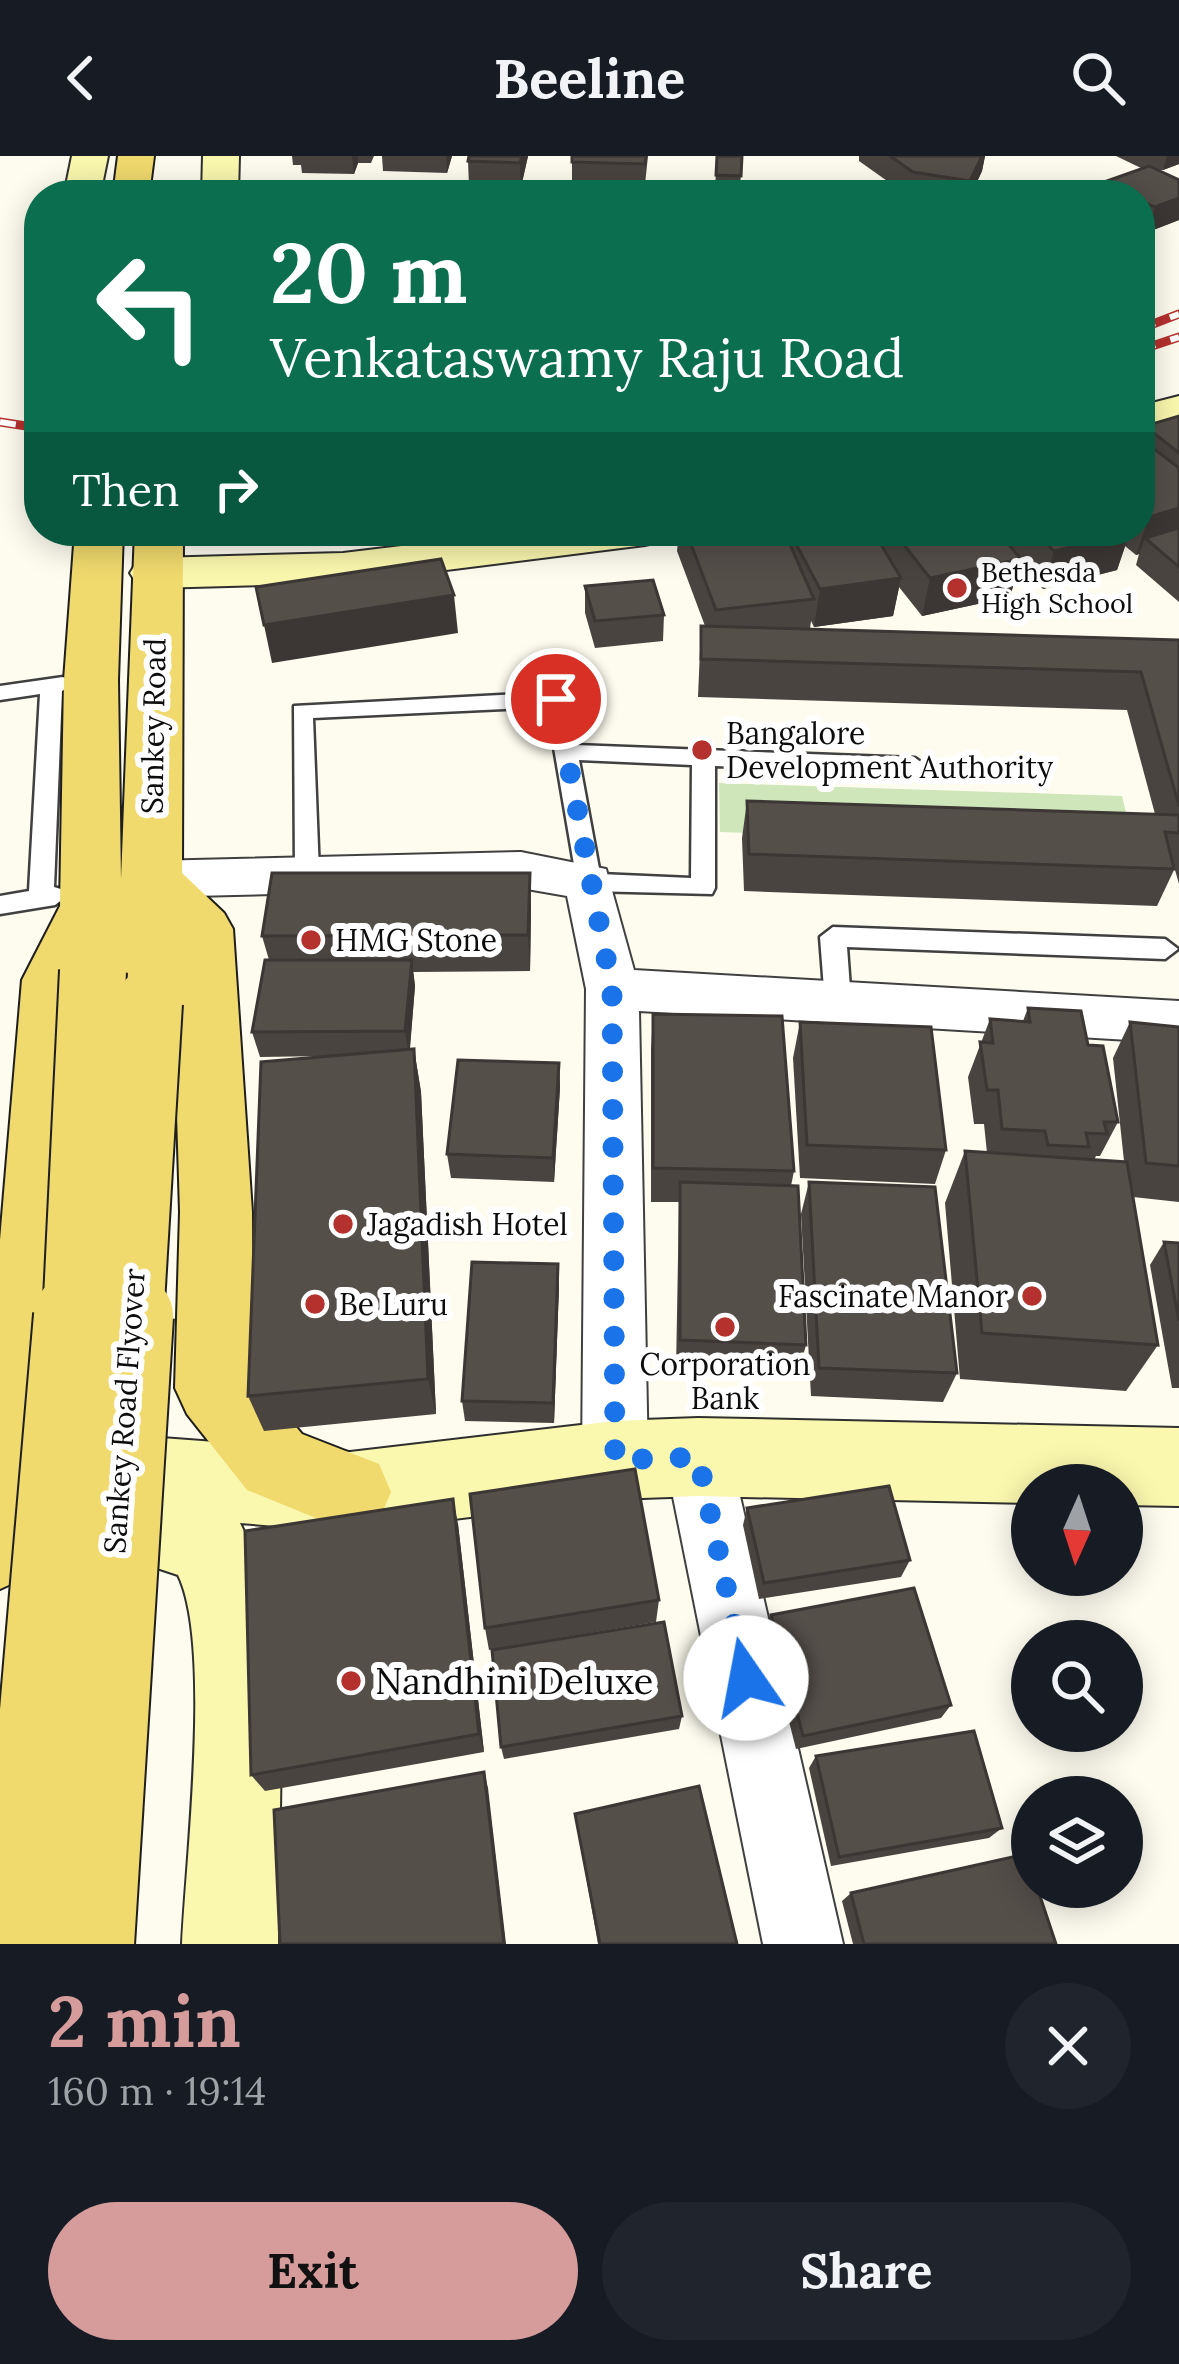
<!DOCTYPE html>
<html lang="en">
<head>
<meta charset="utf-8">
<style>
  body { margin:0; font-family:Lora,serif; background:#20242c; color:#f1f3f6; height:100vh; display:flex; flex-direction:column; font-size:45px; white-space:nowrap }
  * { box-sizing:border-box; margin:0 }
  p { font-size:39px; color:#9ea1a6 }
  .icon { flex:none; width:66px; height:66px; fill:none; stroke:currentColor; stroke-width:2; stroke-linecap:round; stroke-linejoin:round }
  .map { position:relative; height:1788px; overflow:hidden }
  .side { display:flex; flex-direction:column; background:#171b24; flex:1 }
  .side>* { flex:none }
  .hud { position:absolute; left:24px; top:24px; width:1131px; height:366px; border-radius:48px; box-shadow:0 6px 30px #0003; background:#0b6e4f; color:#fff; overflow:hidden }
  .needle { width:78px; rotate:183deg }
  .fabs { position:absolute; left:1011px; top:1308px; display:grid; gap:24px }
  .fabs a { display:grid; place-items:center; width:132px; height:132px; border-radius:50%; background:#171b24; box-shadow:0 6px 30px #0003; font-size:60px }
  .pin { position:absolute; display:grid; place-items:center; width:102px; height:102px; color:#fff; margin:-51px; border:6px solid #fff; border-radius:50%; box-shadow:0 3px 12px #0007 }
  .me { position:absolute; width:132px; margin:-66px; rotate:348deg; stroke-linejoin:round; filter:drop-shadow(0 0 9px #0008) }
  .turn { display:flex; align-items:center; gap:42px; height:252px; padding:0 48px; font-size:54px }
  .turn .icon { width:156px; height:156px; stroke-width:2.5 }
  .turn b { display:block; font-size:84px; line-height:102px }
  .then { display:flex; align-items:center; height:114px; padding:0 48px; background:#0003; gap:24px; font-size:45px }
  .round { display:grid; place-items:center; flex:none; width:126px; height:126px; border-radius:63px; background:#20242c }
  .summary { display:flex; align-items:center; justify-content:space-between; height:204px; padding:0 48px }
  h1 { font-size:72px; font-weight:800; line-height:90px; color:#d69c9c }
  .cta { display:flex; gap:24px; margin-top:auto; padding:24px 48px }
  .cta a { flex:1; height:138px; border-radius:72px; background:#d69c9c; color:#111; font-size:48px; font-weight:800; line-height:138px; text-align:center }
  .cta a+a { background:#20242c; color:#f1f3f6 }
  header { display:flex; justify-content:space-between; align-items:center; height:156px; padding:0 48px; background:#171b24; font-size:54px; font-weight:800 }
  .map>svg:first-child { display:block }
</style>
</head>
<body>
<header><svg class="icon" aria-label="back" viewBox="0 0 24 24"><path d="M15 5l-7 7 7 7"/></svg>Beeline<svg class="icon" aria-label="search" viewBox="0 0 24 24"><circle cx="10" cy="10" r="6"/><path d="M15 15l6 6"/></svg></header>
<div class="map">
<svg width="1179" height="1788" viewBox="0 0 1179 1788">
  <rect width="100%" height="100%" fill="#fefcef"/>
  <polygon fill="#cee6ba" points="719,627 1122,640 1134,690 720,676"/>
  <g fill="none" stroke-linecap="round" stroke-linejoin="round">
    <g stroke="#404040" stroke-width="5">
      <g id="lane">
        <polygon points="63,521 74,528 62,535 54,731 64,734 67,740 55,749 0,758 0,740 29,735 40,538 0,544 0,530"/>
        <path d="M557,536L568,543L576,589L915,602L927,610L915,618L715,610V732L712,738L589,735L577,726L547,551L313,562L319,717L316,723H298L295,717L294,550ZM579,604L692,609L691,722L600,718Z"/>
        <polygon points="833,771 1165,783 1178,793 1165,803 847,791 851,846 838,856 825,846 820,781"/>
      </g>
    </g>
    <g stroke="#404040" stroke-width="4">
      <g id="street">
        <polygon points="521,696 606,713 634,814 1179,845 1179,887 639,855 648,1304 638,1326 615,1336 592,1326 582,1304 586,833 567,740 521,732 151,741 134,736 126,723 134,710 151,705"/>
        <polygon points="698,1269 721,1279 731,1301 843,1788 763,1788 665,1301 675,1279"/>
      </g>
    </g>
    <g stroke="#2f2f2f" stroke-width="4">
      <g id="secondary">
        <polygon points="72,0 108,0 100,39 64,39"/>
        <polygon points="203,0 239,0 238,39 202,39"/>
        <polygon points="1179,240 1179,267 1140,277 1140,250"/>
        <polygon points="526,375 669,375 662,385 645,389 343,427 155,432 137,428 130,417 137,406 155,402 343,397"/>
        <path d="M698,1262L1179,1272V1350L1122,1349V1329H1032V1347L698,1340L615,1343L350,1376L240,1367L275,1440L282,1521L278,1788H182C186,1702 212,1488 178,1419L160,1413L0,1405V1270L350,1296L615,1265Z"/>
      </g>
    </g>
    <g stroke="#1e1e1e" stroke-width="4">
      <g id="primary">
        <polygon points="118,0 154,0 149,39 113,39"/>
        <path d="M75,375H123L118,524L121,723L135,375H183L182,717L224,757L233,773L252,1056L253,1220L302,1278L379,1308L391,1336L379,1364L350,1376L247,1334L187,1258L175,1232L180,1056L174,861L149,872L126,865L117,847L118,804L113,814L86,824L72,1088L59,1130L66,1147L50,1310L33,1340C47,1371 42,1389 29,1420L0,1433V1084L22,824L60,750L64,524Z"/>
      </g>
    </g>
    <use href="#lane" fill="#fff" fill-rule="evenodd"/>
    <use href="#street" fill="#fff" fill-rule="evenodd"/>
    <use href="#secondary" fill="#faf7ae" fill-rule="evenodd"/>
    <use href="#primary" fill="#f0d96d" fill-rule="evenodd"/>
    <g stroke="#b5312e" stroke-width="9">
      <g id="rail">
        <polyline points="1140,173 1179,158"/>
        <polyline points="1140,194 1179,181"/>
        <polyline points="0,266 39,272"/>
      </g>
    </g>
    <use href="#rail" stroke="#fff" stroke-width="6" stroke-dasharray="16" stroke-linecap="butt"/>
    <g stroke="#1e1e1e" stroke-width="70" stroke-linecap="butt">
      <g id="primary-bridge-far1">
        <polyline points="76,1163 93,815"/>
        <polyline points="130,1163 149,847"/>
      </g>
    </g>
    <g stroke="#1e1e1e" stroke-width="90" stroke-linecap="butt">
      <g id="primary-bridge">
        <polyline points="23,1788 77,1160"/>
        <polyline points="91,1788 130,1160"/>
      </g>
    </g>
    <use href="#primary-bridge-far1" stroke="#f0d96d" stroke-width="66"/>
    <use href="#primary-bridge" stroke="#f0d96d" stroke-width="86"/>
  </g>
  <g fill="#494440">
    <polygon points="292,0 374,0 371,7 358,7 354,18 302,17 301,9 293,9"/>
    <polygon points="382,0 452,0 447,17 383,15"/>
    <polygon points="469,0 528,0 521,31 469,30 468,5"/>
    <polygon points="572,0 648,0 644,38 657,39 572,39"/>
    <polygon points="717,0 742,0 740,32 715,32"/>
    <polygon points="859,0 985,0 982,15 972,36 987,39 907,39 859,5"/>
    <polygon points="1116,0 1179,0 1179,8 1163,14 1156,14 1179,24 1179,64 1148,76 1140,72 1140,39 1101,39 1104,26 1143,13"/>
    <polygon points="1179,260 1179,446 1136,409 1139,398 1136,399 1125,390 1117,414 1043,433 1019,408 1010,441 922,460 899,431 893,460 814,471 811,465 810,473 1179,484 1179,728 1175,714 1174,714 1157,750 744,735 742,682 747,645 1155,658 1127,554 698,541 701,470 705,470 677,395 679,375 1140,375 1140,282 1145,270"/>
    <polygon points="585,430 664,459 663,485 595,492 585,457"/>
    <polygon points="530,717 531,754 530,815 413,816 415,830 410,893 414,893 421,936 436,1258 264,1275 248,1240 326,900 260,901 252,876 269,804 262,780"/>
    <polygon points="1028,852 1088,889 1118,966 1100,1000 1096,1000 1094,1004 1124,1005 1113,902 1130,866 1179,871 1179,1046 1133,1041 1158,1189 1126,1235 960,1223 945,1047 965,995 987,997 984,968 974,968 968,921 990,863 1023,865"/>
    <polygon points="653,858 794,1015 791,1030 806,1189 798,1218 676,1214 679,1046 651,1046 651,894"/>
    <polygon points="800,866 946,994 935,1028 800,1022 793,902"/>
    <polygon points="559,907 560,931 554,1026 451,1022 447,998"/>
    <polygon points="809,1026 957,1217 943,1246 811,1240 801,1058"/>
    <polygon points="1164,1086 1179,1087 1179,1232 1172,1232 1150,1109"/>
    <polygon points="559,1130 554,1267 465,1265 462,1245"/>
    <polygon points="747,1352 910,1404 901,1421 759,1443 743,1369"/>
    <polygon points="458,1368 484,1596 265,1635 251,1619"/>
    <polygon points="659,1444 656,1466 489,1494 485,1472"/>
    <polygon points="771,1459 951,1549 941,1562 796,1593 766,1475"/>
    <polygon points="682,1560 679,1573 504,1603 501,1591"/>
    <polygon points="816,1600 1002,1672 989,1682 831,1710 809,1612"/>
    <polygon points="575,1658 737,1788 598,1788"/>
    <polygon points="851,1737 1056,1788 853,1788 842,1745"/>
  </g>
  <g fill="#3c3734">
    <polygon points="352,0 358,0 358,7 354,18"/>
    <polygon points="446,0 452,0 447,17"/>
    <polygon points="522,0 528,0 521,31 520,7"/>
    <polygon points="982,0 985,0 982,15 971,39 968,39 970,25"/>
    <polygon points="1167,0 1179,0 1179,8 1163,14"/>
    <polygon points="1179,42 1179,64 1148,76 1155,51"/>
    <polygon points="1179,352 1179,386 1145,382 1139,398 1136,399 1149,361"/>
    <polygon points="1130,376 1117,414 1043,433 1054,395"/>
    <polygon points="1021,403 1010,441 922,460 930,422"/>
    <polygon points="901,422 893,460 814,471 820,433"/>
    <polygon points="454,439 458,477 272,507 264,469"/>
    <polygon points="530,717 531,754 530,815 528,779"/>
    <polygon points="412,804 415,830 409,900 405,875"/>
    <polygon points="414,893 421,936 436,1258 428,1223"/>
    <polygon points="559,907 560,931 554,1026 553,1002"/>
    <polygon points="558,1108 559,1130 554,1267 553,1247"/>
    <polygon points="453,1343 458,1368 484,1596 479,1578"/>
    <polygon points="484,1616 488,1632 506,1788 504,1788"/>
  </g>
  <g fill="#554f4a" stroke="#3c3734" stroke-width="3">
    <polygon points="469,0 522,0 520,7 468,5"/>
    <polygon points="572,0 646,0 645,8 572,6"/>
    <polygon points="717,0 742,0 741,20 716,19"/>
    <polygon points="890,0 982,0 970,25 913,16"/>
    <polygon points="1149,10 1179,24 1179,42 1155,51 1140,44 1140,39 1130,39 1104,26"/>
    <polygon points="948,32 988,38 944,39"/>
    <polygon points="505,36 547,39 504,39"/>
    <polygon points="1179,260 1179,297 1145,270"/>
    <polygon points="1140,282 1179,312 1179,352 1149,361 1140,354"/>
    <polygon points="1179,372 1179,411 1145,382"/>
    <polygon points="686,375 784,375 814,443 716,454"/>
    <polygon points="789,375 873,375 901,422 820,433"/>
    <polygon points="893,375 997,375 1021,403 930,422"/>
    <polygon points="1035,375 1129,375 1130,376 1054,395"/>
    <polygon points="441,403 454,439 264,469 256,431"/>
    <polygon points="653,424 664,459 595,465 585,430"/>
    <polygon points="701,470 1179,484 1179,650 1141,516 701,503"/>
    <polygon points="747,645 1179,659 1179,677 1165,676 1174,713 749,698"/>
    <polygon points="272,717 530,717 528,779 262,780"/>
    <polygon points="265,804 412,804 405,875 252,876"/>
    <polygon points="1028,852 1081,855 1088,889 1103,890 1118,966 1104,966 1107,978 1086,977 1089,991 1048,989 1045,975 1002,973 998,934 987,934 980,886 993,887 990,863 1030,866"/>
    <polygon points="653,858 782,860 794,1015 653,1012"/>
    <polygon points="800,866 931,871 946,994 807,989"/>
    <polygon points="1130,866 1179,871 1179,1010 1146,1007"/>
    <polygon points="414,893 428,1223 248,1240 261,906"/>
    <polygon points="458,904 559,907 553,1002 447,998"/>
    <polygon points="965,995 1127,1006 1158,1189 982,1177"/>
    <polygon points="680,1026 798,1030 806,1189 680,1184"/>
    <polygon points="809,1026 935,1031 957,1217 819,1212"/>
    <polygon points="1164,1086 1179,1087 1179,1165"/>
    <polygon points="472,1106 558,1108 553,1247 462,1245"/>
    <polygon points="635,1313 659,1444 485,1472 470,1338"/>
    <polygon points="889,1330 910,1404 764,1427 747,1352"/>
    <polygon points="453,1343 479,1578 251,1619 245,1375"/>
    <polygon points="914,1432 951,1549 803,1580 771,1459"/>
    <polygon points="664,1466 682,1560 501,1591 492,1494"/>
    <polygon points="974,1575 1002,1672 839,1701 816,1600"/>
    <polygon points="484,1616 504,1788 280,1788 274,1654"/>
    <polygon points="699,1630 737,1788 600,1788 575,1658"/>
    <polygon points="1026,1698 1032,1716 1032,1731 1037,1731 1056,1788 864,1788 851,1737"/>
  </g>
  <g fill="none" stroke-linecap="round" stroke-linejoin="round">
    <polyline stroke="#1a73e8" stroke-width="21" stroke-dasharray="0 37.8" points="556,543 612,833 615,1304 698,1301 746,1522"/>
  </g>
  <g fill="#b5312e" stroke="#fff" stroke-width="4.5">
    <circle cx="957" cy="432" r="12"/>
    <circle cx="702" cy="594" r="12"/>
    <circle cx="311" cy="784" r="12"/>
    <circle cx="343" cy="1068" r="12"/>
    <circle cx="1032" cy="1140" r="12"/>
    <circle cx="315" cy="1148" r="12"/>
    <circle cx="725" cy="1171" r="12"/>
    <circle cx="351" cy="1525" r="12"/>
  </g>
  <g text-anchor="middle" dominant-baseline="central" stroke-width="12" stroke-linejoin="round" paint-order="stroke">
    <g font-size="27" fill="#0d0d0d" stroke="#fff" text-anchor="start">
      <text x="981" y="416">Bethesda<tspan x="981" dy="31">High School</tspan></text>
    </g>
    <g font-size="30" fill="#0d0d0d" stroke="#fff">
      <text transform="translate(153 570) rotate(-89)">Sankey Road</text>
      <text transform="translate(124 1255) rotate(-86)">Sankey Road Flyover</text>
    </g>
    <g font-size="30" fill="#0d0d0d" stroke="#fff" text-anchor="start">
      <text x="726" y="577">Bangalore<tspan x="726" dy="34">Development Authority</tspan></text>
      <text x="335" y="784">HMG Stone</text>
      <text x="367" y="1068">Jagadish Hotel</text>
      <text x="1008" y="1140" text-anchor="end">Fascinate Manor</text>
      <text x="339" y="1148">Be Luru</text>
      <text x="725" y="1208" text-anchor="middle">Corporation<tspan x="725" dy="34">Bank</tspan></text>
    </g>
    <g font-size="36" fill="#0d0d0d" stroke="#fff" text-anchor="start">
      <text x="375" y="1525">Nandhini Deluxe</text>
    </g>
  </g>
</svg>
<div class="fabs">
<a><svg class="needle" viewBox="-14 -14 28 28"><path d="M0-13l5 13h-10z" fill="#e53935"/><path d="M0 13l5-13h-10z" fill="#9ea1a6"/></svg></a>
<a><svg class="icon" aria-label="search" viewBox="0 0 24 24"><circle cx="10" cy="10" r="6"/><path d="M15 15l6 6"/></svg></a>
<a><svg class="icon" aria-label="layers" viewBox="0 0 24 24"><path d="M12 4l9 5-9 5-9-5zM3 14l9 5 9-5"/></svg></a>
</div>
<div class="pin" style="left:556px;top:543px;background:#d93025"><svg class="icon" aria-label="arrive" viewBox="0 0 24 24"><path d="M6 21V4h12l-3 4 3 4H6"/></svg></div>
<svg class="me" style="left:746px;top:1522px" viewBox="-20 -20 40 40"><circle r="19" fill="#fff"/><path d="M0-13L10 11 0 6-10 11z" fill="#1a73e8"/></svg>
<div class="hud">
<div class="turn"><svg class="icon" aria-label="left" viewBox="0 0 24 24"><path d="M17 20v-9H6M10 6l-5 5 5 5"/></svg><div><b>20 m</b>Venkataswamy Raju Road</div></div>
<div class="then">Then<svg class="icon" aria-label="right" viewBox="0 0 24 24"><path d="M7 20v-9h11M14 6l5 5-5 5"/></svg></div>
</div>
</div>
<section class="side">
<div class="summary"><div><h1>2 min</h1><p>160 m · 19:14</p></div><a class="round"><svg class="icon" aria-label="close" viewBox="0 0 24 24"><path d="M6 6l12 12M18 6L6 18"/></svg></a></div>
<div class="cta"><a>Exit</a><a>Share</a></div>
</section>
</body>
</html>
